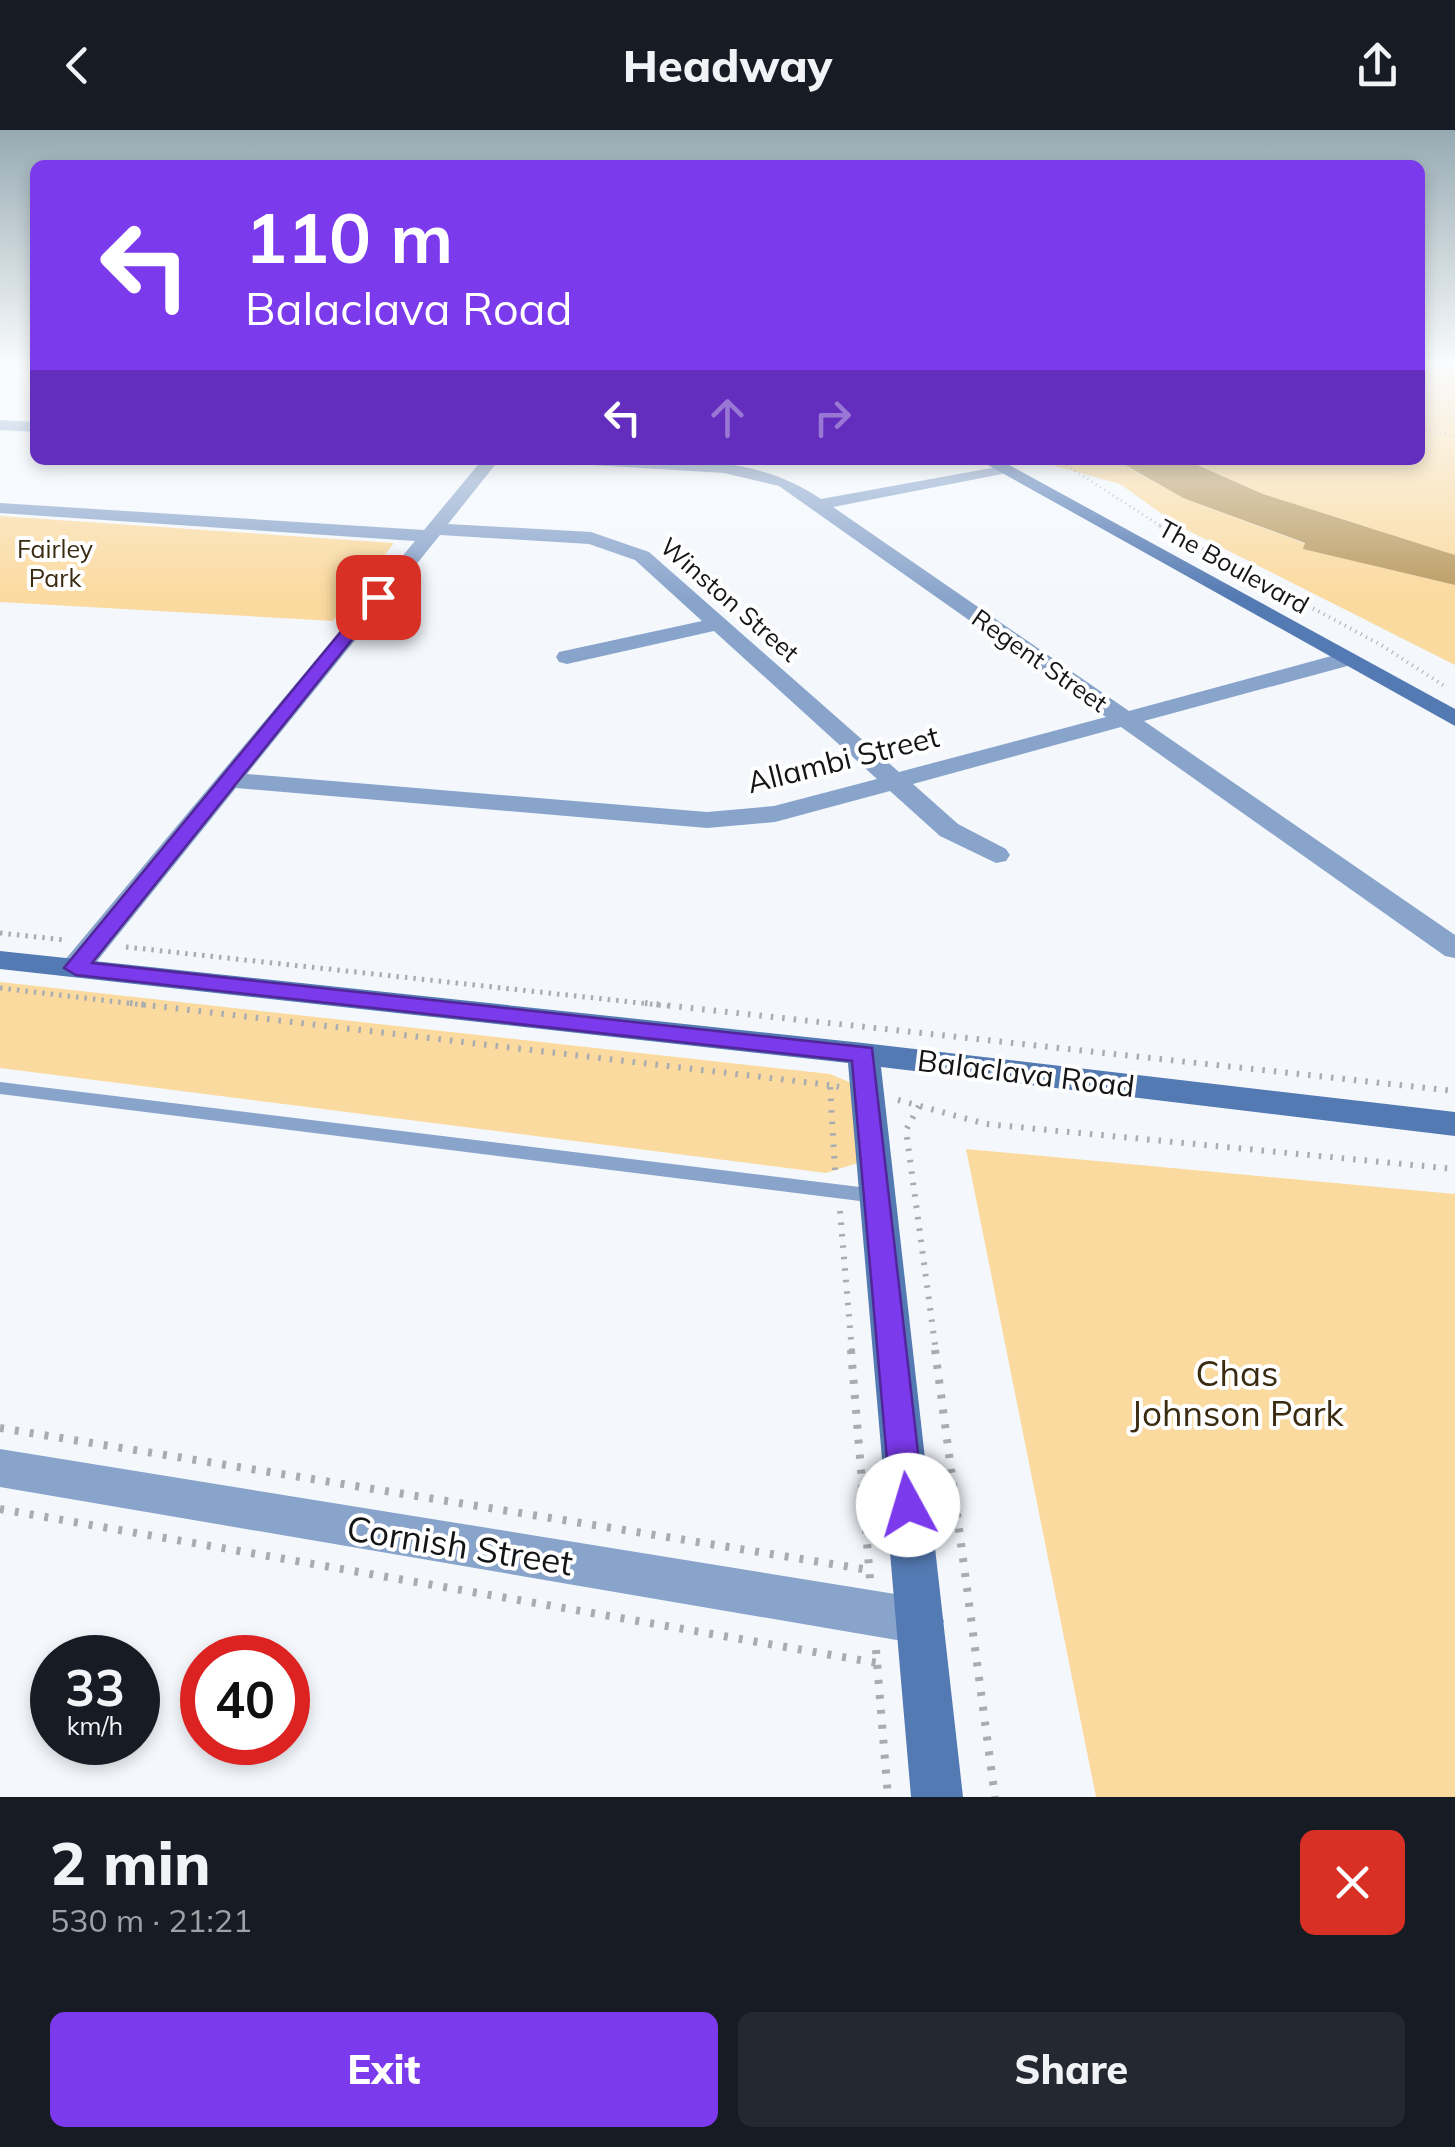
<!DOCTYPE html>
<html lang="en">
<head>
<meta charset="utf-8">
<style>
  body { margin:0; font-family:Mulish,sans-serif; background:#242831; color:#f1f3f6; height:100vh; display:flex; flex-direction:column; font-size:38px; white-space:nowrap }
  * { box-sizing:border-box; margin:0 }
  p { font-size:32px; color:#9ea1a6 }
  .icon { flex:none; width:55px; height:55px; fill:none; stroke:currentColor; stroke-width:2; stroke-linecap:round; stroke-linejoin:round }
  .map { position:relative; height:1667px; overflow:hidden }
  .side { display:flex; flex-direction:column; background:#171b24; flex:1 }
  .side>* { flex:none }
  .hud { position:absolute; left:30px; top:30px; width:1395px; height:305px; border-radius:15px; box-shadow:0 5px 15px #0003; background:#7c3aed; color:#fff; overflow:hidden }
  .speed { position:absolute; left:30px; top:1505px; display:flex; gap:20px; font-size:50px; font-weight:700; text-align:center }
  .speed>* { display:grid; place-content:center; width:130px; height:130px; border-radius:50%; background:#171b24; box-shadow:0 5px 15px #0003; line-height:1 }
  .speed small { font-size:25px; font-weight:400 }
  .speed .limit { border:15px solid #d22; background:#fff; color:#111 }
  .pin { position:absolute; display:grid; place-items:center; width:85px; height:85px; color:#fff; margin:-42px; border-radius:20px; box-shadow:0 5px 15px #0006 }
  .me { position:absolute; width:110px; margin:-55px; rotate:354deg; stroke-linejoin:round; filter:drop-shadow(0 0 8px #0008) }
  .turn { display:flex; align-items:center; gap:35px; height:210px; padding:0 50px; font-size:45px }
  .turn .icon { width:130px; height:130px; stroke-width:2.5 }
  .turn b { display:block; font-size:70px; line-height:85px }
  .lanes { display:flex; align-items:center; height:95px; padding:0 50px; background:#0003; justify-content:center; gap:50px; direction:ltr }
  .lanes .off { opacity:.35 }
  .round { display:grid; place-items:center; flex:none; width:105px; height:105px; border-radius:15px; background:#242831 }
  .summary { display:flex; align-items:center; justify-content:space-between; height:170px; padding:0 50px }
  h1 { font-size:60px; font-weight:800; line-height:75px }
  .cta { display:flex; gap:20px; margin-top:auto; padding:20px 50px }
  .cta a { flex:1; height:115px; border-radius:15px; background:#7c3aed; color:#fff; font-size:40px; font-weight:800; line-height:115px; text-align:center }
  .cta a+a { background:#242831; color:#f1f3f6 }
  header { display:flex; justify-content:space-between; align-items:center; height:130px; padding:0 50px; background:#171b24; font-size:45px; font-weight:800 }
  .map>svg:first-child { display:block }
</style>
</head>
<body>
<header><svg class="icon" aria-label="back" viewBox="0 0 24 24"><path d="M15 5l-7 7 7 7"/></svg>Headway<svg class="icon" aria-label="share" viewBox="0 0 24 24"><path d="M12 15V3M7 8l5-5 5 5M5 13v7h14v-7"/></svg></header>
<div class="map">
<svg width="1455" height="1667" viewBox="0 0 1455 1667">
  <rect width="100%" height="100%" fill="#f4f8fd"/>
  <g fill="#fbda9f">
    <polygon points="1420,235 1455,235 1455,425 1263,364 1186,330 1420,330"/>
    <polygon points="1034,330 1107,330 1126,336 1183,368 1306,414 1304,419 1455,455 1455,535 1179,396 1120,354"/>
    <polygon points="0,386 394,413 333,491 0,472"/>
    <polygon points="0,852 830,944 854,954 858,1033 826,1043 0,938"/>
    <polygon points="966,1019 1455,1064 1455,1667 1096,1667"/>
  </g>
  <polygon fill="#bb9c62" points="1107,330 1186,330 1263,364 1455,425 1455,455 1303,419 1305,413 1183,368 1127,336"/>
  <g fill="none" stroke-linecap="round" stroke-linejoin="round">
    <g stroke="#a9acb0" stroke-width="2.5" stroke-dasharray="1 4" stroke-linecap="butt">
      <polyline points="1420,243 1455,254"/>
      <polyline points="1420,299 1455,306"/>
      <polyline points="509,330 571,334"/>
      <polyline points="1058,330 1164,398"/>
    </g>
    <polyline stroke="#a9acb0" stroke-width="4" stroke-dasharray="1 5" stroke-linecap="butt" points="1160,396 1381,515 1446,557"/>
    <g stroke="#a9acb0" stroke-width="5" stroke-dasharray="2.5 6" stroke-linecap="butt">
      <polyline points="0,803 65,810"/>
      <polyline points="126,817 668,876"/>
      <polyline points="0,858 152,876"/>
    </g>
    <g stroke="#a9acb0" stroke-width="6" stroke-dasharray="2.5 9" stroke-linecap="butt">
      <polyline points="130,873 830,955"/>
      <polyline points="645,873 1455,961"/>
      <polyline points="898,970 986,994 1455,1039"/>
      <polyline points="919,976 906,1000 936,1222"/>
      <polyline points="835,1040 830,955 839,957"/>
      <polyline points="840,1081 852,1222"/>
    </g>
    <g stroke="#a9acb0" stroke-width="8" stroke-dasharray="4 11" stroke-linecap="butt">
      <polyline points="851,1220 870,1449"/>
      <polyline points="935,1220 995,1667"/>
      <polyline points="0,1298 869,1440"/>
      <polyline points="0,1379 877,1533"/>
      <polyline points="876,1520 888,1667"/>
    </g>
    <polygon fill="#89a4cb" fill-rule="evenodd" points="0,952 876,1059 882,1061 885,1066 882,1071 876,1073 0,964"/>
    <g fill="#89a4cb" fill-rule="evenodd">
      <polygon points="0,290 35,292 35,302 0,300"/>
      <path d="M482,330H499L448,394L591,402L649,422L899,642L1106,587L779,356L724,343L592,335L584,330C664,330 752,321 821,369L1008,335V343L1002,344L833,377L1129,581L1335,525H1351L1354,530L1351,535L1144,591L1455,805V828L1445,826L1121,597L913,654L958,694L1006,719L1010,725L1006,731L996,733L940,706L890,661L775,692L707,698L236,658L86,845H64L60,838L64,831L415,411L0,383V373L424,400ZM440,405L589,414L635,430L702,491L559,522L556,527L559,532L567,534L714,501L877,649L774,676L707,682L247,644Z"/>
      <polygon points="0,1319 920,1468 937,1475 944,1491 937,1507 920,1514 0,1357"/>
    </g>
    <g fill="#547ab3" fill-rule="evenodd">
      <polygon points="979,330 1000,330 1455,579 1455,596"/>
      <polygon points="0,821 863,913 1455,982 1455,1006 881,937 963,1667 911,1667 848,933 0,839"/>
    </g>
  </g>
  <linearGradient id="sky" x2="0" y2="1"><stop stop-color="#96aab2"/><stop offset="0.5" stop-color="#fafcfe"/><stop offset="1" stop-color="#fafcfe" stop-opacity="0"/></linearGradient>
  <rect width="1455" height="468" fill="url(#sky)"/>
  <polygon fill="#7c3aed" stroke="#51269a" stroke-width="2.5" points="378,463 383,464 383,471 92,833 872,918 924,1375 920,1386 908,1390 896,1386 891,1375 852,931 76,845 64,838 372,464"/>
  <g text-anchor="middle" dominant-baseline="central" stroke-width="8" stroke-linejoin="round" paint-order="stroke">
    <g font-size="25" fill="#3a2b11" stroke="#fff">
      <text x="55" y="418">Fairley<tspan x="55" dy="29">Park</tspan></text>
    </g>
    <g font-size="25" fill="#141517" stroke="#fff">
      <text transform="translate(1234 436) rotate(29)">The Boulevard</text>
      <text transform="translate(730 469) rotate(41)">Winston Street</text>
      <text transform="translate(1040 530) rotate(35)">Regent Street</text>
    </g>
    <g font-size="30" fill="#141517" stroke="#fff">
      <text transform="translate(843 629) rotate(-14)">Allambi Street</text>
      <text transform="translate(1026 943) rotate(7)">Balaclava Road</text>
    </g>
    <g font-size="35" fill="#3a2b11" stroke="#fff">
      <text x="1237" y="1243">Chas<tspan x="1237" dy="40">Johnson Park</tspan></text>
    </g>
    <g font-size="35" fill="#141517" stroke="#fff">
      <text transform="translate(460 1415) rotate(9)">Cornish Street</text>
    </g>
  </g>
</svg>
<div class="speed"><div>33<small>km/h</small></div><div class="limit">40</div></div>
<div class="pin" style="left:378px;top:467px;background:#d93025"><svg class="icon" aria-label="arrive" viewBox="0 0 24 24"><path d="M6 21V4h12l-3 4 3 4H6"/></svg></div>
<svg class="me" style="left:908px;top:1375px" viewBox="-20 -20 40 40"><circle r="19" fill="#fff"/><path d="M0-13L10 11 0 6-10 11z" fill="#7c3aed"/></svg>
<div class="hud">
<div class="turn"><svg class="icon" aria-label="left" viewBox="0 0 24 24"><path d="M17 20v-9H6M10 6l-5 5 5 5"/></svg><div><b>110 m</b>Balaclava Road</div></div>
<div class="lanes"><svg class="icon" aria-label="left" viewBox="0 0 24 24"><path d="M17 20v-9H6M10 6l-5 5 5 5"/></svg><svg class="icon off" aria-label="ahead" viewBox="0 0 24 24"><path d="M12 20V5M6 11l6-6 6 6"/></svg><svg class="icon off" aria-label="right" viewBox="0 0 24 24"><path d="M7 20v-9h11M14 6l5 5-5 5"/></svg></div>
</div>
</div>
<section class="side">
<div class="summary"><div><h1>2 min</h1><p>530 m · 21:21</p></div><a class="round" style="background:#d93025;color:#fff"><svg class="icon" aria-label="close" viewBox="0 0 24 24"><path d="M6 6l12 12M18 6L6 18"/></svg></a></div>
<div class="cta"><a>Exit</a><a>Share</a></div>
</section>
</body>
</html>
